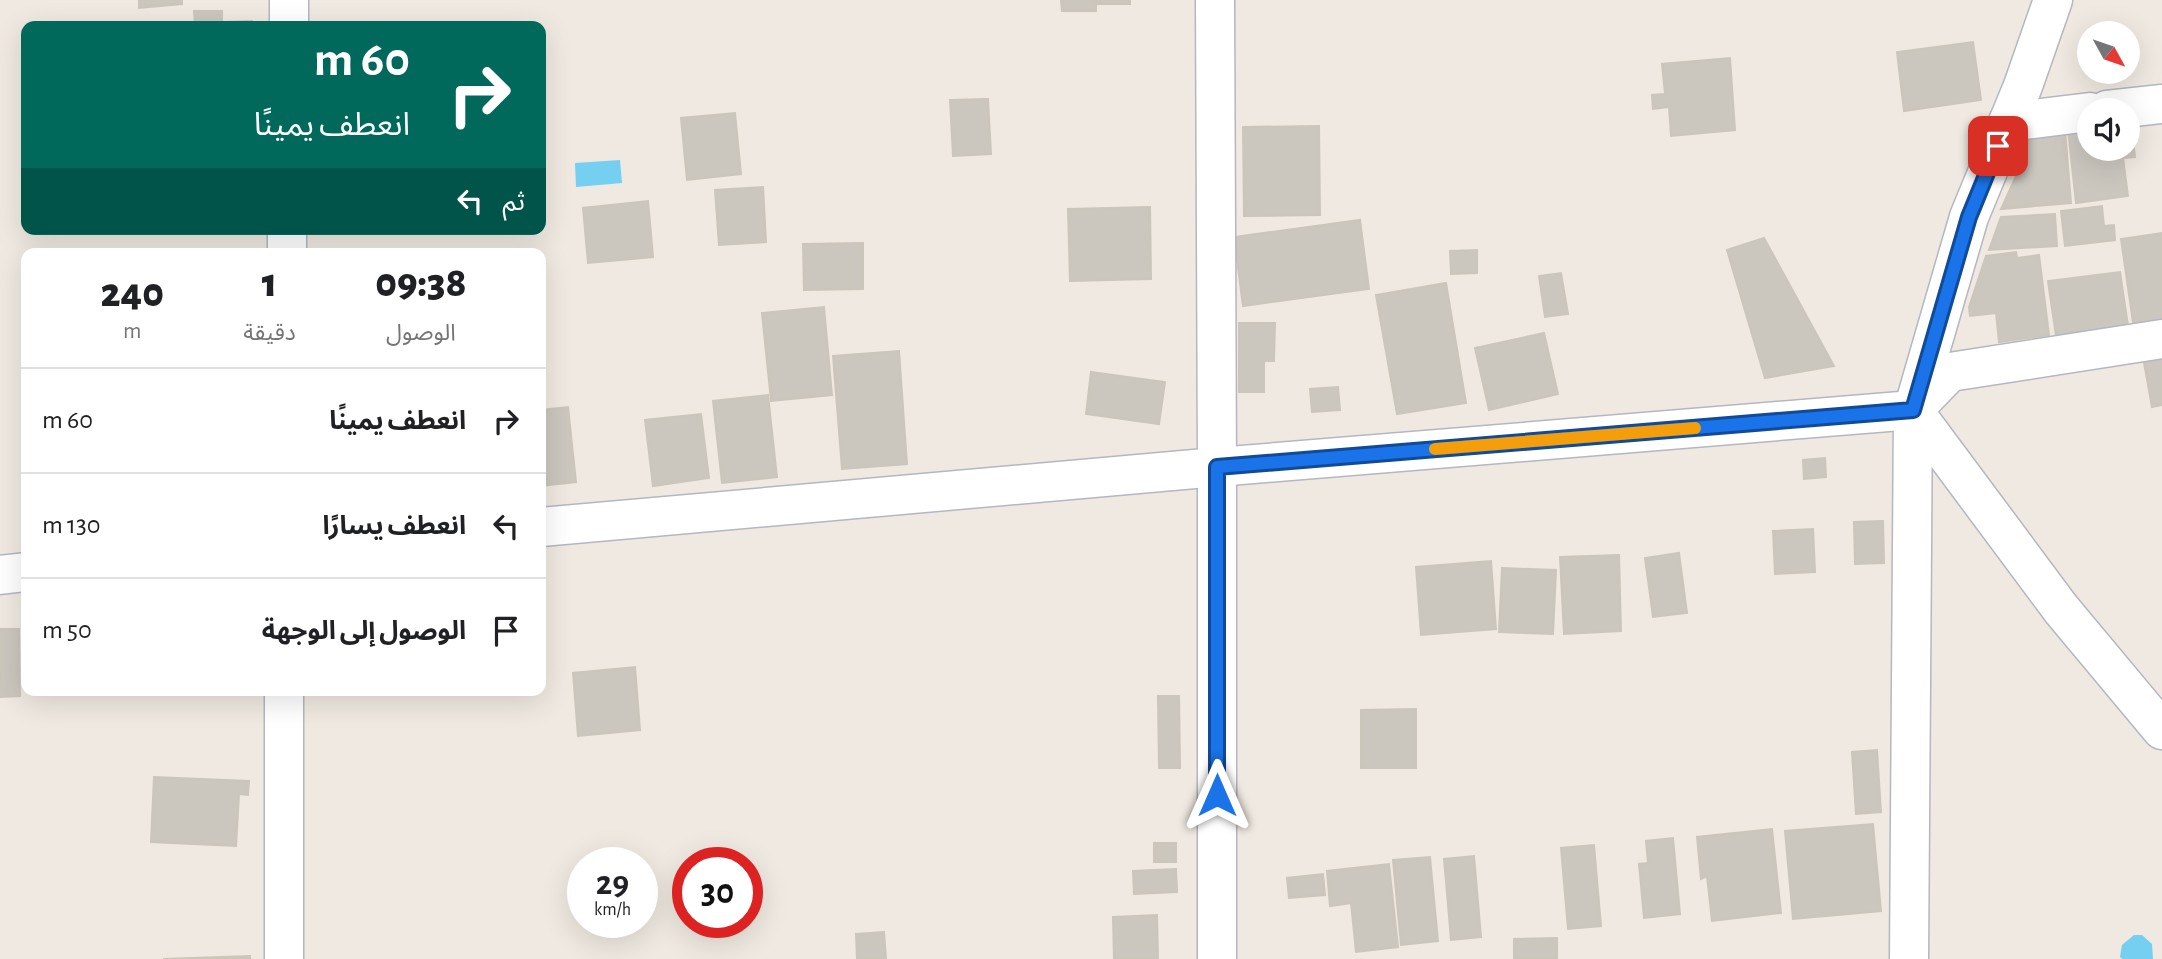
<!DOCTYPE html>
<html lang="ar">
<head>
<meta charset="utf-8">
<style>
  body { margin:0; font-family:"Alegreya Sans","Noto Sans Arabic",sans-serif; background:#f6f6f6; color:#202124; direction:rtl; height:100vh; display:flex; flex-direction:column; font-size:26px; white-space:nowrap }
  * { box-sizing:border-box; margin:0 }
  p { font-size:23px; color:#757577 }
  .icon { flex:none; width:38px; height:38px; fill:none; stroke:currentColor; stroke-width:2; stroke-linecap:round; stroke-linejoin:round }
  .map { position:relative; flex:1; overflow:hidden; direction:ltr }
  .details { position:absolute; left:21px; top:248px; width:525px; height:448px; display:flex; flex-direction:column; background:#fff; border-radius:14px; box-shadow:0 7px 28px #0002; direction:rtl }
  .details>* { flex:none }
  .banner { position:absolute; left:21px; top:21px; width:525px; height:214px; border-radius:14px; box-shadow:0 7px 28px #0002; direction:rtl; background:#00695c; color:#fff; overflow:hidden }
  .needle { width:46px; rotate:130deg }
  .tools { position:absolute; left:2077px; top:21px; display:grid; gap:14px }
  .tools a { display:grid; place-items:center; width:63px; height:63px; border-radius:50%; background:#fff; box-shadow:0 7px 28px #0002; font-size:35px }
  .speed { position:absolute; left:567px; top:847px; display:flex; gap:14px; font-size:35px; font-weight:700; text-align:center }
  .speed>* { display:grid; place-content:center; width:91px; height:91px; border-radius:50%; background:#fff; box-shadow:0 7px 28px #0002; line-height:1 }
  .speed small { font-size:18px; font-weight:400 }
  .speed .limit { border:10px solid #d22; background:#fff; color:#111 }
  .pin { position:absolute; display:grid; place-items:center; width:60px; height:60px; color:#fff; margin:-30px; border-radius:14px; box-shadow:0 4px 10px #0006 }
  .me { position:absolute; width:77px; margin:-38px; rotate:0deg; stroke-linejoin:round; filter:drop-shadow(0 0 5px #0008) }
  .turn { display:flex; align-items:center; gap:24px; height:147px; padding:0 21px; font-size:32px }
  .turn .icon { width:91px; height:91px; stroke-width:2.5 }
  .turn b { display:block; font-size:49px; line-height:60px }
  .then { display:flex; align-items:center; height:66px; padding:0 21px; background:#0003; gap:14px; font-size:26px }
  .eta { display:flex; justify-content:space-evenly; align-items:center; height:119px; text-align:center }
  .eta b { font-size:42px; font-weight:800; line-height:49px }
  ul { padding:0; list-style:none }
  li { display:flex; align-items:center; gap:21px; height:105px; padding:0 21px; border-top:2px solid #e0e0e0 }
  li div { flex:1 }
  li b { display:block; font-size:26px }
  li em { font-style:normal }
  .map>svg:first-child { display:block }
</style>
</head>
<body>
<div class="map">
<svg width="2162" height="959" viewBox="0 0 2162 959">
  <rect width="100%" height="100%" fill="#efe9e1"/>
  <g fill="#75cff0">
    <polygon points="620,160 622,183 576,187 575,163"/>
    <polygon points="2134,935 2142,935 2152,944 2153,959 2122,959 2120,957 2122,945"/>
  </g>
  <g fill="#cbc7bf" stroke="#cbc5ba" stroke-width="2">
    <polygon points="139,0 182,0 182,4 139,8"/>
    <polygon points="1061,0 1130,0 1130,4 1096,4 1096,11 1062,11"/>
    <polygon points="194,11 222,11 222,22 252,21 253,26 195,26"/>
    <polygon points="1973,42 1981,100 1904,111 1897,52"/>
    <polygon points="1730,58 1735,130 1671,136 1669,107 1653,109 1652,95 1665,94 1662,64"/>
    <polygon points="988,99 991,154 953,156 950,100"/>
    <polygon points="735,113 741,174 687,180 681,118"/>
    <polygon points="1319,126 1320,215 1244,216 1243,127"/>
    <polygon points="2090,126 2090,149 2128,149 2128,145 2134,148 2135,157 2123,158 2128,196 2076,203 2068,129"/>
    <polygon points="2065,130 2071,203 2001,209 2022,163 2027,133"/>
    <polygon points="763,187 766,242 719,245 715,190"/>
    <polygon points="648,201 653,257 588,263 583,208"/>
    <polygon points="2102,206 2104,226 2114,225 2115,240 2065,246 2061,211"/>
    <polygon points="1150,207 1151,279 1070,281 1068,209"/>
    <polygon points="2055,214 2057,246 1989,250 2001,217"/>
    <polygon points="1360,220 1369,289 1243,306 1234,237"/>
    <polygon points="2162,233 2162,332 2135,336 2121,239"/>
    <polygon points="1764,238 1834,366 1765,378 1727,250"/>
    <polygon points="863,243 863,289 804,290 803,244"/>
    <polygon points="1477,250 1477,273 1451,274 1450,251"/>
    <polygon points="2016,252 2017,258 2039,255 2049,335 1999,342 1996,313 1970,316 1969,307 1986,256"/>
    <polygon points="2120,272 2128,326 2056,336 2048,281"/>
    <polygon points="1561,273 1568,314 1545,317 1539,276"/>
    <polygon points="1446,283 1466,403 1397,414 1376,295"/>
    <polygon points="824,307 832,395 771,401 762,313"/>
    <polygon points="1239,323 1275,323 1274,361 1264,361 1264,392 1239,392"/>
    <polygon points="1544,333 1558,394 1489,410 1475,348"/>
    <polygon points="899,351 907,464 842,469 833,356"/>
    <polygon points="2162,353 2162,405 2152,407 2143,357"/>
    <polygon points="1091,372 1165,382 1159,424 1086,414"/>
    <polygon points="1338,387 1340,410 1312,412 1310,389"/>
    <polygon points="768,395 777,477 722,483 713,401"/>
    <polygon points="568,407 576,482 541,486 541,410"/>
    <polygon points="701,414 709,478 653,486 645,420"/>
    <polygon points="1825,458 1826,477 1804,479 1803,460"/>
    <polygon points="1883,521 1884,563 1855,564 1854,522"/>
    <polygon points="1813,529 1815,572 1775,574 1773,531"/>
    <polygon points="1679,553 1687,613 1653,617 1645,558"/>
    <polygon points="1619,555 1621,631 1564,634 1560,557"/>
    <polygon points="1491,561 1496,629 1421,635 1416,567"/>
    <polygon points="1502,568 1556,570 1553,634 1499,632"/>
    <polygon points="0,629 19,629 20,696 0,697"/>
    <polygon points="635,667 640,730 578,736 573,673"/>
    <polygon points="1158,696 1179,696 1180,768 1159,768"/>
    <polygon points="1416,709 1416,768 1361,768 1361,710"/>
    <polygon points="1877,750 1881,812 1856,814 1852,752"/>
    <polygon points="154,777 249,781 248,795 239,794 236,846 151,842"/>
    <polygon points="1873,824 1881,911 1793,919 1785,831"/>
    <polygon points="1772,829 1781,913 1712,921 1707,876 1701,879 1697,837"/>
    <polygon points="1673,838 1680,914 1644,918 1639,864 1648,863 1646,841"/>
    <rect x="1154" y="843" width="22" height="19"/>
    <polygon points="1594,845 1601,926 1568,929 1561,848"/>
    <polygon points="1474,856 1481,937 1451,940 1444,859"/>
    <polygon points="1430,857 1438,941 1401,945 1393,860"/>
    <polygon points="1389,864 1398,947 1356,952 1351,903 1330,906 1327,871"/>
    <polygon points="1176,869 1177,892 1134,894 1133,871"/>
    <polygon points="1323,874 1325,895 1289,898 1287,878"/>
    <polygon points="1157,915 1158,959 1114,959 1113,917"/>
    <polygon points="884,932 886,959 857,959 856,934"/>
    <polygon points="1557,938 1557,959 1514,959 1514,939"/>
    <polygon points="250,956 250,959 163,959"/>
  </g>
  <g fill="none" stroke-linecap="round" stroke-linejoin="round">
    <g stroke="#b4b7c1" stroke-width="41">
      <g id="minor">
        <polyline points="1215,0 1217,467 1217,959"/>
        <polyline points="289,26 289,0"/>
        <polyline points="2107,110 2162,104"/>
        <polyline points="2008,122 2090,112"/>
        <polyline points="287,254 287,229"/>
        <polyline points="1913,410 2061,609 2162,730"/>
        <polyline points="541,527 1217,467 1913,410 1950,372 2162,339"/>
        <polyline points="0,575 26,572"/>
        <polyline points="284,959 284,691"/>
        <polyline points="1909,959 1913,410 1969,217 2023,86 2053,0"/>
      </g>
    </g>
    <use href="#minor" stroke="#fff" stroke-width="38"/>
  </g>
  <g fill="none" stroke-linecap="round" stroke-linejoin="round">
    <g stroke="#114b97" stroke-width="18">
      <polyline id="route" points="1217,795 1217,467 1913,410 1969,217 1998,146"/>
    </g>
    <use href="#route" stroke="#1a73e8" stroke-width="12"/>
    <polyline stroke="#f59e0b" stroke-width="12" points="1435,449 1695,428"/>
  </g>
</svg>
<div class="tools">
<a><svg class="needle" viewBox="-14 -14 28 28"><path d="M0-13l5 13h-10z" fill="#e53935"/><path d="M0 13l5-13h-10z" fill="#757577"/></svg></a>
<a><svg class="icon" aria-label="sound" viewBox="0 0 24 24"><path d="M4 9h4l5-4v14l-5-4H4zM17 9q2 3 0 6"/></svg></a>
</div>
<div class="speed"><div>29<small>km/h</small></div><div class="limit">30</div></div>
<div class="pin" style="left:1998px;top:146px;background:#d93025"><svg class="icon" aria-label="arrive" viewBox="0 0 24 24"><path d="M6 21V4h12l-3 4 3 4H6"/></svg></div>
<svg class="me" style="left:1217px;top:795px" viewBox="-20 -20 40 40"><path d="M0-17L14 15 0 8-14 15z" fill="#1a73e8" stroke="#fff" stroke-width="4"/></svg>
<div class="banner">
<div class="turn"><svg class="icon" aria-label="right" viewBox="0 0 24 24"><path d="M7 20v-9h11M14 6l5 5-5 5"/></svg><div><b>60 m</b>انعطف يمينًا</div></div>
<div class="then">ثم<svg class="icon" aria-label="left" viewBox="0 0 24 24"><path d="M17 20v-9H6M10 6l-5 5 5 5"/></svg></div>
</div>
<section class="details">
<div class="eta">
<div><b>09:38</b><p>الوصول</p></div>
<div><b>1</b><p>دقيقة</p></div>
<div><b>240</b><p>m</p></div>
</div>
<ul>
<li><svg class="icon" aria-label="right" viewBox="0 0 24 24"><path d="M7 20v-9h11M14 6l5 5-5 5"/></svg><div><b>انعطف يمينًا</b></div><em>60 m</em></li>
<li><svg class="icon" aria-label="left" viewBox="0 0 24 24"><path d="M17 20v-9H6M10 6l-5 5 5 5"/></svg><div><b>انعطف يسارًا</b></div><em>130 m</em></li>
<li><svg class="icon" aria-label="arrive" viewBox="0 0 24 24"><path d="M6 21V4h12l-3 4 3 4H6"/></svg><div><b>الوصول إلى الوجهة</b></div><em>50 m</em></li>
</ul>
</section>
</div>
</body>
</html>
